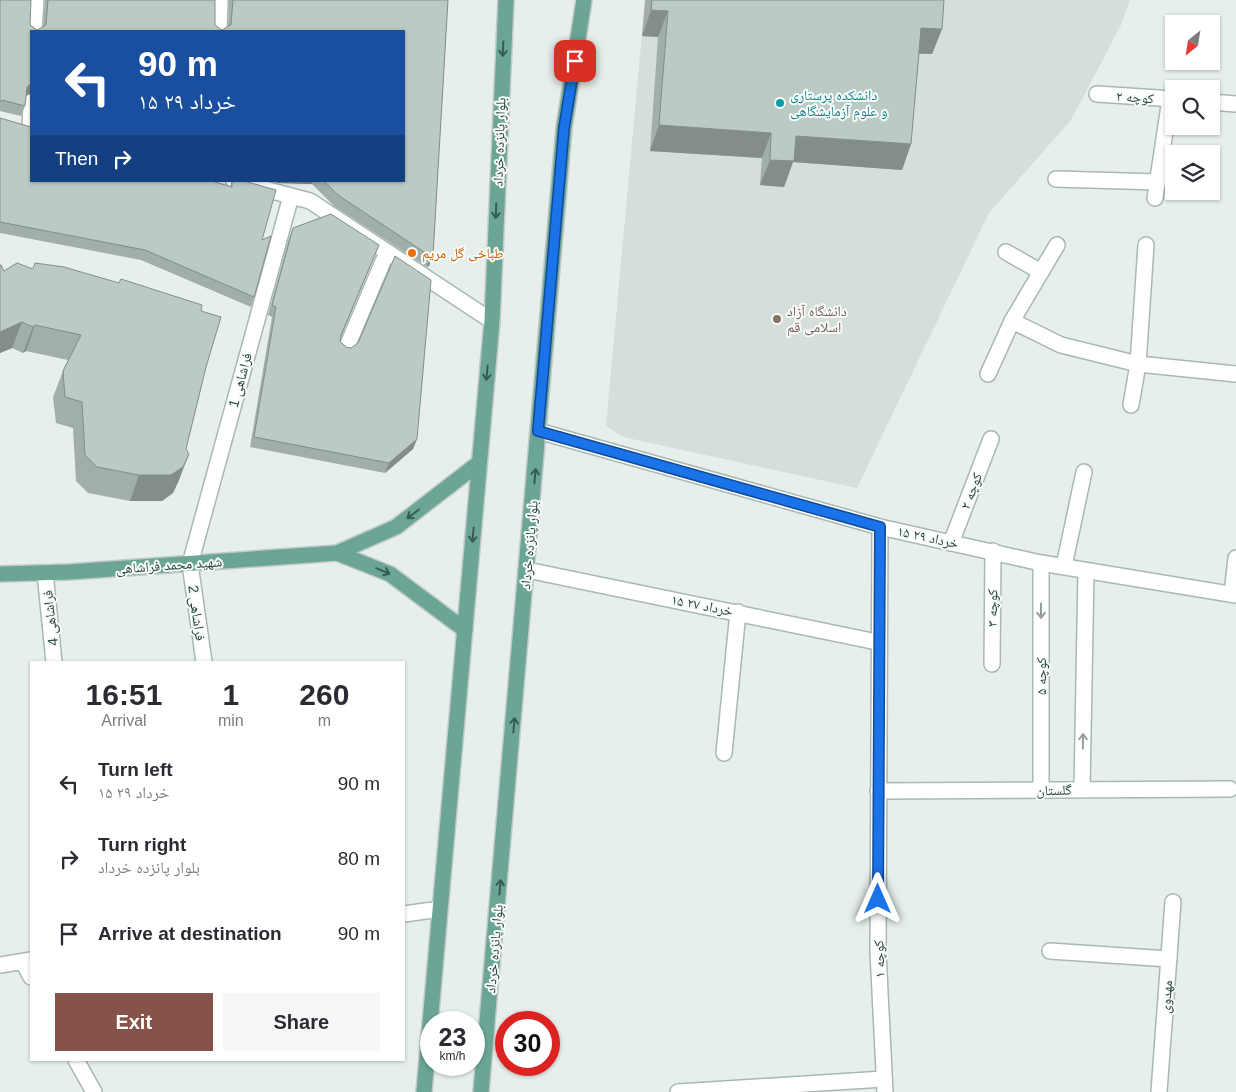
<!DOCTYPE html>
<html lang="en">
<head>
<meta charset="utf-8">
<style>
  body { margin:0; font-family:Arial,"Noto Naskh Arabic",sans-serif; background:#f7f7f7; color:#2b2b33; height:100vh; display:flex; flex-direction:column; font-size:19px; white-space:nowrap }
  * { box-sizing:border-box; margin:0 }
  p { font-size:16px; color:#7c7c81 }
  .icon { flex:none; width:28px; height:28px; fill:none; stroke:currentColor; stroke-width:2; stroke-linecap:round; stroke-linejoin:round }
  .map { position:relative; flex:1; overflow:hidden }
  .drawer { position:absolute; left:30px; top:661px; width:375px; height:400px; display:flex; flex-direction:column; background:#fff; border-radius:0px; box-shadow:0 1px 4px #0004 }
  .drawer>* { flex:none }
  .guide { position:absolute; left:30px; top:30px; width:375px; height:152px; border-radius:0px; box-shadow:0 1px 4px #0004; background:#1a4fa0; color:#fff; overflow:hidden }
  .needle { width:32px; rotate:210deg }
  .buttons { position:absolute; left:1165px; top:15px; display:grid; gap:10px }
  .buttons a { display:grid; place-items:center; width:55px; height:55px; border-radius:0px; background:#fff; box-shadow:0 1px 4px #0004; font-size:25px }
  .speed { position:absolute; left:420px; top:1011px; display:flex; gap:10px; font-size:25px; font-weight:700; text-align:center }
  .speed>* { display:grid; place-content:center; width:65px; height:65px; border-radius:50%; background:#fff; box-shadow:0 1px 4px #0004; line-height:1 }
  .speed small { font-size:12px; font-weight:400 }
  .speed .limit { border:8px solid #d22; background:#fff; color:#111 }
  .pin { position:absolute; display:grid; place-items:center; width:42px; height:42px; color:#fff; margin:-21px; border-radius:10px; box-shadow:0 2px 8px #0006 }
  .me { position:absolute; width:55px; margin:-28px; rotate:0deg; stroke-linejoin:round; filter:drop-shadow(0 0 4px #0008) }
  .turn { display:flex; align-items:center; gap:18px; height:105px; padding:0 25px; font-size:22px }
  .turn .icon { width:65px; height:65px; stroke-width:2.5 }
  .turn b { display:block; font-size:35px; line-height:42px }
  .then { display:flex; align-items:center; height:48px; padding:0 25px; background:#0003; gap:10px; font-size:19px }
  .eta { display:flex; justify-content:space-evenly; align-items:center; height:85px; text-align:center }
  .eta b { font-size:30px; font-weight:600; line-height:35px }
  .button { display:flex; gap:10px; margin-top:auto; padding:10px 25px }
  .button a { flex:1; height:58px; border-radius:0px; background:#855347; color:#fff; font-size:20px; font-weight:600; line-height:58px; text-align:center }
  .button a+a { background:#f7f7f7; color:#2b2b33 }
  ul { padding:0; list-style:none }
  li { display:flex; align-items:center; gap:15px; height:75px; padding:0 25px }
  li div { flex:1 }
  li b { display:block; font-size:19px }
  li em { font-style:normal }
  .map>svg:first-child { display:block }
</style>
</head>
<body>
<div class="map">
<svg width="1236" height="1092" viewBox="0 0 1236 1092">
  <rect width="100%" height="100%" fill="#e6efeb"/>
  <polygon fill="#d4dfda" points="645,0 1130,0 1121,25 1071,120 989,213 857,488 623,437 606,426"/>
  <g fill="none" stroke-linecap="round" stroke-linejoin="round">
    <g stroke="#a8b8b2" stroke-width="18">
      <g id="minor">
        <polyline points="34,31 36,0"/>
        <polyline points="219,31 220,0"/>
        <polyline points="1097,94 1174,99"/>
        <polyline points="1211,102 1236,104"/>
        <polyline points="30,128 31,102"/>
        <polyline points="1056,179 1158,182"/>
        <polyline points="234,181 310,201 492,321"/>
        <polyline points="1155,198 1170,99"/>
        <polyline points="1006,252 1041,272"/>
        <polyline points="1012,321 1057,245"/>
        <polyline points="346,349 387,252"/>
        <polyline points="988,374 1012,321 1061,345 1138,364 1236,374"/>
        <polyline points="1131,405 1138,364 1146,245"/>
        <polyline points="538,431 880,527 1041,563 1236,595"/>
        <polyline points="880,527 878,952 885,1092"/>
        <polyline points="951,543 991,439"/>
        <polyline points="1064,566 1084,472"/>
        <polyline points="527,570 877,642"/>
        <polyline points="45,573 54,662"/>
        <polyline points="1232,594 1236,558"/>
        <polyline points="204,662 190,564 291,196"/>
        <polyline points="992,664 993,551"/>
        <polyline points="724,753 738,612"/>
        <polyline points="1082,789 1086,571"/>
        <polyline points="1041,790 1041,563"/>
        <polyline points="878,791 1230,789"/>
        <polyline points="404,914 440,909"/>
        <polyline points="1050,951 1169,959"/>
        <polyline points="23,962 31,977"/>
        <polyline points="0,965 31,960"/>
        <polyline points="76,1060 94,1092"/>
        <polyline points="678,1092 884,1079"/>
        <polyline points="1159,1092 1173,902"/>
      </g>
    </g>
    <g stroke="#c2cac8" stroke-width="18">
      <g id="major">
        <polyline points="337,553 390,574 465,630"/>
        <polyline points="0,574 69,572 337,553 396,527 479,463"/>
        <polyline points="424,1092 492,321 506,0"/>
        <polyline points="481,1092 564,128 584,0"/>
      </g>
    </g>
    <use href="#minor" stroke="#fff" stroke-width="15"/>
    <use href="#major" stroke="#6aa596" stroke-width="15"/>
  </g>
  <g fill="#a1aea9">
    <polygon points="0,0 30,25 37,30 43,27 45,0 215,0 215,25 222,30 228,27 229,0 448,0 433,255 429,266 427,267 334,206 312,184 277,183 272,181 404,181 404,31 31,31 31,93 26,96 25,106 21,116 0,111"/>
    <polygon points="645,0 944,0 942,29 932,54 919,54 911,144 902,170 793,162 784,187 760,185 762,158 650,151 658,37 642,36"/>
    <polygon points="0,118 230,187 232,181 244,181 262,240 254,297 251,307 141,260 0,233"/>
    <polygon points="293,228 375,255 341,337 340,341 417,439 413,449 385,473 250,447 272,317 268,315 289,238"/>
    <polygon points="0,265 4,271 33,269 201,311 206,367 186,449 179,480 173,493 162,501 130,501 88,493 76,481 73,428 56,423 53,397 63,371 68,360 26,351 23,353 12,348 0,353"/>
  </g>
  <g fill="#838d89">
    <polygon points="651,10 668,11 658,37 642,36"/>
    <polygon points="921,28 942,29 932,54 911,53"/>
    <polygon points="31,84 31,93 23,97 27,87"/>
    <polygon points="659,125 771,133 762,158 650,151"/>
    <polygon points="796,136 911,144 902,170 793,162 784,187 760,185 770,160"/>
    <polygon points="277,181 313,181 312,184 277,183"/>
    <polygon points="379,245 375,255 337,345 341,335"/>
    <polygon points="433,255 429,266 427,267 430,256"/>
    <polygon points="22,322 12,348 0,353 0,332"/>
    <polygon points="35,325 26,351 23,353 33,327"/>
    <polygon points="417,439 413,449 385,473 389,463"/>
    <polygon points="189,454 179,480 173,493 162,501 130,501 139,475"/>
  </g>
  <g fill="#bbcac4" stroke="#838d89">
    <polygon points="0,0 31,0 30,25 37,30 46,25 48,0 215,0 215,25 222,30 231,25 233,0 448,0 433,255 430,256 338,195 324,181 404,181 404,31 31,31 31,84 27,87 25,106 2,100 0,102"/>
    <polygon points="652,0 944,0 942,29 921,28 911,144 796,136 794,161 770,160 771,133 659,125 668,11 651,10"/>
    <polygon points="0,118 31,127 31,181 212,181 232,187 232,181 244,181 276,190 262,240 271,236 254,297 145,250 0,222"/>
    <polygon points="331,214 379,245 341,335 340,341 346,347 351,348 358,343 395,256 431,280 417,439 389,463 254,437 276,307 272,305 293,228"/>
    <polygon points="17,263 33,269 35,263 64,267 119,283 121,279 202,305 201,311 221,317 206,367 186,449 189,454 183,467 171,475 139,475 97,467 85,455 82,402 65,397 63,371 81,335 35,325 33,327 22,322 0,332 0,265 1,265 4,271"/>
  </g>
  <defs><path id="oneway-shaft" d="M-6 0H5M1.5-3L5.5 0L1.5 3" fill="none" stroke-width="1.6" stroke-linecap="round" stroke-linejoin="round" transform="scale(1.25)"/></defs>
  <g stroke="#365b51">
    <use href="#oneway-shaft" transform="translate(503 49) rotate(92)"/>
    <use href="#oneway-shaft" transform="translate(496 211) rotate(92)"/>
    <use href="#oneway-shaft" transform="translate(487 373) rotate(95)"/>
    <use href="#oneway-shaft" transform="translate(535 476) rotate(-85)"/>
    <use href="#oneway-shaft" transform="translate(413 514) rotate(143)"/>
    <use href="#oneway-shaft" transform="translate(473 535) rotate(95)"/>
    <use href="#oneway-shaft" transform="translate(383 571) rotate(22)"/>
    <use href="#oneway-shaft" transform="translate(514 725) rotate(-85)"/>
    <use href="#oneway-shaft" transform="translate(500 887) rotate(-85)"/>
  </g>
  <g stroke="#92a09c">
    <use href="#oneway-shaft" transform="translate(1041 611) rotate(90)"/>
    <use href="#oneway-shaft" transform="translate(1083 741) rotate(-89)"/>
  </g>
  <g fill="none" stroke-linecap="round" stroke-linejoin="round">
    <g stroke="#114b97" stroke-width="12">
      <polyline id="route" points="575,61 564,128 538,431 880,527 878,899"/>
    </g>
    <use href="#route" stroke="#1a73e8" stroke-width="9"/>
  </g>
  <circle fill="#0f9aa8" stroke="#f7fbf9" stroke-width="2" cx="780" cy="103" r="5"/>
  <circle fill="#e8710a" stroke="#f7fbf9" stroke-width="2" cx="412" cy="253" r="5"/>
  <circle fill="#8d6e63" stroke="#f7fbf9" stroke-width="2" cx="777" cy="319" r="5"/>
  <g text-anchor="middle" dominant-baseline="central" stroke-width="4" stroke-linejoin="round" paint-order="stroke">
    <g font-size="14" fill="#0d838f" stroke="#f7fbf9" text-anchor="start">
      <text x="790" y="95">دانشکده پرستاری<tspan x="790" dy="16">و علوم آزمایشگاهی</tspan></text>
    </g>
    <g font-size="14" fill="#24423a" stroke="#f7fbf9">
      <text transform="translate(1135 97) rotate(4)">کوچه ۲</text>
      <text transform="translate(499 142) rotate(-88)">بلوار پانزده خرداد</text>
      <text transform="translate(240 380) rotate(-75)">فراشاهی 1</text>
      <text transform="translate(971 491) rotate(-69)">کوچه ۲</text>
      <text transform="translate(928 537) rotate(12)">۱۵ خرداد ۲۹</text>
      <text transform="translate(529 545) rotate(-85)">بلوار پانزده خرداد</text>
      <text transform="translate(169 565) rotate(-4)">شهید محمد فراشاهی</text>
      <text transform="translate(702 605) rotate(11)">۱۵ خرداد ۲۷</text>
      <text transform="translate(992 608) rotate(-89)">کوچه ۳</text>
      <text transform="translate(197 613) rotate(82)">فراشاهی 2</text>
      <text transform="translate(50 618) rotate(-96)">فراشاهی 4</text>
      <text transform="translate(1041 676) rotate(-90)">کوچه ۵</text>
      <text transform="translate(1054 790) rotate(-1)">گلستان</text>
      <text transform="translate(494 949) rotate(-85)">بلوار پانزده خرداد</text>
      <text transform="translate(879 959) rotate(-92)">کوچه ۱</text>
      <text transform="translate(1166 997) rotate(-86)">مهدوی</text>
    </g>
    <g font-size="14" fill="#c56008" stroke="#f7fbf9" text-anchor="start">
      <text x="422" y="253">طباخی گل مریم</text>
    </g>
    <g font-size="14" fill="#785e54" stroke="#f7fbf9" text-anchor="start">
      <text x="787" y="311">دانشگاه آزاد<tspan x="787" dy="16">اسلامی قم</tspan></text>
    </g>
  </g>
</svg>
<div class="buttons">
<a><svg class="needle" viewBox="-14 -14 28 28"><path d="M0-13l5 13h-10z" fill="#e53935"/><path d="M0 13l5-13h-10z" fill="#7c7c81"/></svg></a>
<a><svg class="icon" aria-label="search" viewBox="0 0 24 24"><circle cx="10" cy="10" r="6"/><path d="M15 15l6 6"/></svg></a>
<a><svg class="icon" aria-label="layers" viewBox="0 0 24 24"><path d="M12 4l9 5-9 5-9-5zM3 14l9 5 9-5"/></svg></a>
</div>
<div class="speed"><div>23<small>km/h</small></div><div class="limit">30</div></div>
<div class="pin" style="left:575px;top:61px;background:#d93025"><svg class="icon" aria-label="arrive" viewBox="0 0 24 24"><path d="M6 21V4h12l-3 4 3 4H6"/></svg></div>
<svg class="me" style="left:878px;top:899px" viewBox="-20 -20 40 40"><path d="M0-17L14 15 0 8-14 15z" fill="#1a73e8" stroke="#fff" stroke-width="4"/></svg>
<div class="guide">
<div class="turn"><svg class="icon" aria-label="left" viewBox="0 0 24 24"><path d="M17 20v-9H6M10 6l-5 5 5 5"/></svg><div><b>90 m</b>۱۵ خرداد ۲۹</div></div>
<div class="then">Then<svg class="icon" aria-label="right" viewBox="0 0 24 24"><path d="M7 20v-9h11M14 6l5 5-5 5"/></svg></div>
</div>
<section class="drawer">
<div class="eta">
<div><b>16:51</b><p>Arrival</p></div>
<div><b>1</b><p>min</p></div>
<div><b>260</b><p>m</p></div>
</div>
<ul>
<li><svg class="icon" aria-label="left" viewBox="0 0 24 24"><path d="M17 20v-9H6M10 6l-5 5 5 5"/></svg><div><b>Turn left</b><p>۱۵ خرداد ۲۹</p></div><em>90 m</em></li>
<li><svg class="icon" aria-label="right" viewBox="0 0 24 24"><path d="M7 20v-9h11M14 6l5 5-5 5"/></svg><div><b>Turn right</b><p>بلوار پانزده خرداد</p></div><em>80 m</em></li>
<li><svg class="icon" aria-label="arrive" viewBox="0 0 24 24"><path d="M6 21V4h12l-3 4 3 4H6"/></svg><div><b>Arrive at destination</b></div><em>90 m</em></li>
</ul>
<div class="button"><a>Exit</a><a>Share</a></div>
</section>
</div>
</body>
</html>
